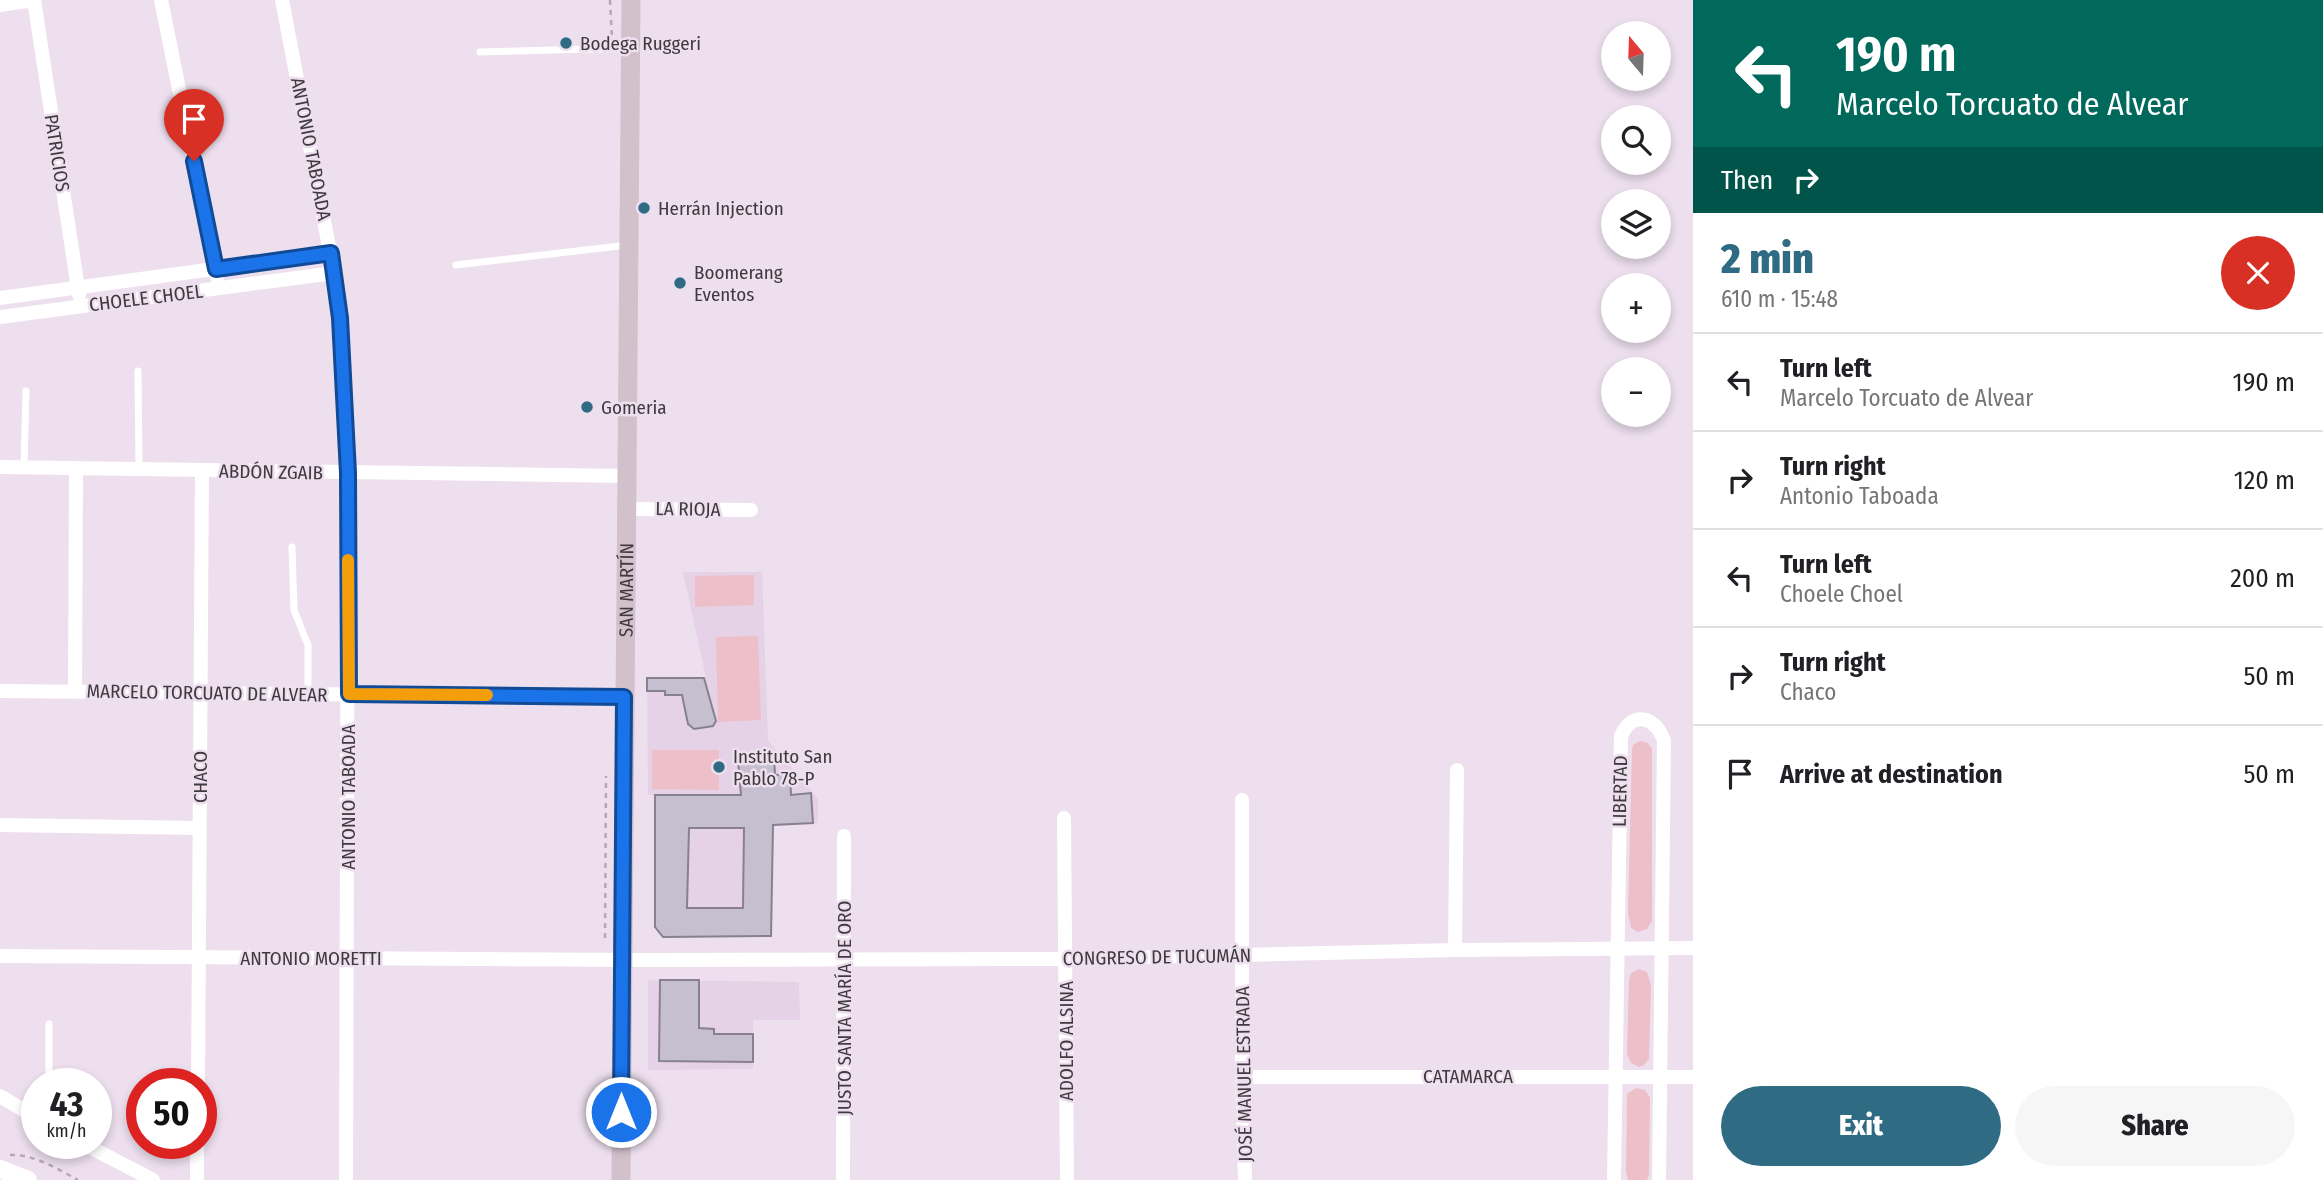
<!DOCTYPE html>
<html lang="en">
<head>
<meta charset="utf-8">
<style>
  body { margin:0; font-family:"Fira Sans Condensed",sans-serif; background:#f6f6f6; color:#202124; height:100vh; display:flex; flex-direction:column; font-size:26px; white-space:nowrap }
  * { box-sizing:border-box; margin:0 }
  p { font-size:23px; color:#757577 }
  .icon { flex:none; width:38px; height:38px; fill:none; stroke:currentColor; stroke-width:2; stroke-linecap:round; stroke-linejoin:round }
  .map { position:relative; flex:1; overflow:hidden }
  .sheet { display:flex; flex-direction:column; background:#fff; width:630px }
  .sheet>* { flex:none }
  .hud { background:#00695c; color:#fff; overflow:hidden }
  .needle { width:46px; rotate:341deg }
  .tools { position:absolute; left:1601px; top:21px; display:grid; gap:14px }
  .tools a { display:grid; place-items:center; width:70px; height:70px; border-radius:50%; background:#fff; box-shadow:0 4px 10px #0003; font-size:35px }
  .speed { position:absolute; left:21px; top:1068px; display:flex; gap:14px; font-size:35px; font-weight:700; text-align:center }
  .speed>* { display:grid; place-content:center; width:91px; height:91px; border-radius:50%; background:#fff; box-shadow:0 4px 10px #0003; line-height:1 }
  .speed small { font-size:18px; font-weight:400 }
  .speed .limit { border:10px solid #d22; background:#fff; color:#111 }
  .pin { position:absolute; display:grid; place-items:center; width:60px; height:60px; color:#fff; margin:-72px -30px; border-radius:50% 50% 50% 0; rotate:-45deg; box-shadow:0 0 7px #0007 }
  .pin .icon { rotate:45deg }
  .me { position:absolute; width:77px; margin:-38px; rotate:0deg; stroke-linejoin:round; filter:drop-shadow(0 0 5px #0008) }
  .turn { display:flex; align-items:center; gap:24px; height:147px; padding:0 28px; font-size:32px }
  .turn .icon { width:91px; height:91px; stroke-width:2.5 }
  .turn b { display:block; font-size:49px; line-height:60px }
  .then { display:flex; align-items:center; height:66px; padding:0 28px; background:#0003; gap:14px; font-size:26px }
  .round { display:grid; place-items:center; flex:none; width:74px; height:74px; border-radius:37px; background:#f6f6f6 }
  .head { display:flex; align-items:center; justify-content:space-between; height:119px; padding:0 28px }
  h1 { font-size:42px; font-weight:800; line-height:52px; color:#2f6c83 }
  .cta { display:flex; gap:14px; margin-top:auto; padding:14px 28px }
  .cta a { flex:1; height:80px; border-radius:42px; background:#2f6c83; color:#fff; font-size:28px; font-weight:800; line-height:80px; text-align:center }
  .cta a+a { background:#f6f6f6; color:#202124 }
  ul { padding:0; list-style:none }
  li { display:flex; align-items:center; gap:21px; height:98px; padding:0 28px; border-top:2px solid #e0e0e0 }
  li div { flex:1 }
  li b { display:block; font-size:26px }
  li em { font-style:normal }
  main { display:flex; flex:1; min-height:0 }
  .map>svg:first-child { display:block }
</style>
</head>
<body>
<main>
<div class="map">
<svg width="1693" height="1180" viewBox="0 0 1693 1180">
  <rect width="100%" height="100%" fill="#eddfee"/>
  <g fill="#e6d2e6">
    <polygon points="683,572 762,572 768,740 818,799 818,823 773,825 771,936 663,937 655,927 655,795 648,795 647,678 706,678"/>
    <polygon points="648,980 799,982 800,1020 753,1020 753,1069 648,1070"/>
  </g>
  <g fill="#edbfc8">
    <polygon points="754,575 754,605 695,607 695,576"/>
    <polygon points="758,636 761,720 718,722 716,637"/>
    <polygon points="1640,741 1648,743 1652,749 1652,921 1647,929 1638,932 1631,928 1628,913 1632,750 1633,745"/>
    <polygon points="652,750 719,750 719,790 652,789"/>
    <polygon points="1639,969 1647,972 1651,985 1649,1059 1644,1065 1639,1067 1631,1063 1627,1054 1629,981 1631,973"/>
    <polygon points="1636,1088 1645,1090 1650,1098 1649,1174 1647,1180 1628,1180 1626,1172 1627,1094"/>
  </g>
  <g fill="#c6bfd0" stroke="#86808f" stroke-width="2" fill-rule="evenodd">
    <polygon points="647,678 704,678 716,721 713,726 694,729 688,724 682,695 665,695 665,691 647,691"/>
    <path d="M774,757L775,775L790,774L791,795L811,793L813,823L773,825L771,936L663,937L655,927V795H741L738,760ZM689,828H744L743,908H687Z"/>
    <polygon points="660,980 699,980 699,1028 714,1029 714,1034 753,1034 753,1062 659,1061"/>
  </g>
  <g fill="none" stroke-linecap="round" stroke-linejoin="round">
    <g stroke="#b3a8b4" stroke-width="2.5" stroke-dasharray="5 5" stroke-linecap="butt">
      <polyline points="610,0 612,39"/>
      <polyline points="605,938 606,776"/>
      <path d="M10,1155C34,1154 58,1169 78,1180"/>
    </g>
    <g stroke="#fff" stroke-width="7">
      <polyline points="480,52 627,48"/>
      <polyline points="456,265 628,245"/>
      <polyline points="138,371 139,470"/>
      <polyline points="24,467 26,391"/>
      <polyline points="292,547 294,610 308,645 308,694"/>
      <polyline points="49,1083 49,1024"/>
    </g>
    <g stroke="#fff" stroke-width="14">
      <polyline points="34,0 79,295"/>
      <polyline points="161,0 217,277"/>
      <polyline points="282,0 334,273 340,318 348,473 346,1180"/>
      <polyline points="0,5 34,0"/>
      <polyline points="0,298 331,253"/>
      <polyline points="0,317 334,273"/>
      <polyline points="0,467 626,476"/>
      <polyline points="626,509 751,510"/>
      <polyline points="0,691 624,697"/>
      <polyline points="75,691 76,469"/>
      <polyline points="1242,800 1242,1077 1245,1180"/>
      <polyline points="1064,818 1067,1180"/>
      <polyline points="0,825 199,828"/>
      <polyline points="1455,950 1457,770"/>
      <polyline points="0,956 644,960 1066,959 1455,950 1693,948"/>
      <polyline points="1242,1077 1693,1077"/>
      <polyline points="198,1083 202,471"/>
      <polyline points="0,1096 37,1118"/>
      <polyline points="82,1143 153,1180"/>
      <polyline points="197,1180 197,1143"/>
      <polyline points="843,1180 844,836"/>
      <path d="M1614,1180L1621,736C1632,710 1656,716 1664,741L1659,1180"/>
    </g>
    <polyline stroke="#fff" stroke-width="18" points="0,1169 28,1180"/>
    <path stroke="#d2c0cb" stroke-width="19" id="s1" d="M621,1180L631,0"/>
  </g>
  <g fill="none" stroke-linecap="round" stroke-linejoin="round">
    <g stroke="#114b97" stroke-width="18">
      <polyline id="route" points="194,161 216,269 331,253 340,318 348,473 349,694 624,697 621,1112"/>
    </g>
    <use href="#route" stroke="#1a73e8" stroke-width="12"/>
    <polyline stroke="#f59e0b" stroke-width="12" points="348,560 349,694 487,695"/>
  </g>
  <g fill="#2f6c83" stroke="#eddfee" stroke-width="2.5">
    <circle cx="566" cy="43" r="7"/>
    <circle cx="644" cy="208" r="7"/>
    <circle cx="680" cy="283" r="7"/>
    <circle cx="587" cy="407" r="7"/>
    <circle cx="719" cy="767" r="7"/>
  </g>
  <g text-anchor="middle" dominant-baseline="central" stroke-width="5" stroke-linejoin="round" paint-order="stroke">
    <g font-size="19" fill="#3f3a3f" stroke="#eddfee" text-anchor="start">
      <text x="580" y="43">Bodega Ruggeri</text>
      <text x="658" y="208">Herrán Injection</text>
      <text x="694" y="272">Boomerang<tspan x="694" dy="22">Eventos</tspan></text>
      <text x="601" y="407">Gomeria</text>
      <text x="733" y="756">Instituto San<tspan x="733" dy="22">Pablo 78-P</tspan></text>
    </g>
    <g font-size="19" fill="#3f3a3f" stroke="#eddfee">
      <text transform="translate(311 149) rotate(79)">ANTONIO TABOADA</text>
      <text transform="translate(57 153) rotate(81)">PATRICIOS</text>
      <text transform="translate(146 298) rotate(-7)">CHOELE CHOEL</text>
      <text transform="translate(271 472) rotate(1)">ABDÓN ZGAIB</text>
      <text transform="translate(688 509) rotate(1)">LA RIOJA</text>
      <text stroke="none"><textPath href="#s1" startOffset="590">SAN MARTÍN</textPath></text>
      <text transform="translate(207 693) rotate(1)">MARCELO TORCUATO DE ALVEAR</text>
      <text transform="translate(200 777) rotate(-90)">CHACO</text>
      <text transform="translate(1620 791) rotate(-89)">LIBERTAD</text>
      <text transform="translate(348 797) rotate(-90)">ANTONIO TABOADA</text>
      <text transform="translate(1157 957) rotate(-1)">CONGRESO DE TUCUMÁN</text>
      <text x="311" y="958">ANTONIO MORETTI</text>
      <text transform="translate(844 1008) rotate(-90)">JUSTO SANTA MARÍA DE ORO</text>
      <text transform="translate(1066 1041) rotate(-90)">ADOLFO ALSINA</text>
      <text transform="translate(1244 1074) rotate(-91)">JOSÉ MANUEL ESTRADA</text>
      <text x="1468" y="1076">CATAMARCA</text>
    </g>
  </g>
</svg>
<div class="tools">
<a><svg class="needle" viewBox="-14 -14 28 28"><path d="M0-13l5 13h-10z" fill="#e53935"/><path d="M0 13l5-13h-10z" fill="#757577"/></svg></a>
<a><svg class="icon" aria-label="search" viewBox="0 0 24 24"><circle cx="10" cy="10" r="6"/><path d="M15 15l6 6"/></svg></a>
<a><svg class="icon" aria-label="layers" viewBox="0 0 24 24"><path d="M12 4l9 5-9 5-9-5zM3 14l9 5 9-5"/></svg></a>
<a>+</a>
<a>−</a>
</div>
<div class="speed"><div>43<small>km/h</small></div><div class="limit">50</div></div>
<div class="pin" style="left:194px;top:161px;background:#d93025"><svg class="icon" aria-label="arrive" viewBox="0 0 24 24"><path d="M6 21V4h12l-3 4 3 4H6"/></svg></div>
<svg class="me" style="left:621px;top:1112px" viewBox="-20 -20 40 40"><circle r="17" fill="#1a73e8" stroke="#fff" stroke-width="3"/><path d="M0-11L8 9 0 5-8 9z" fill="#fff"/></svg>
</div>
<section class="sheet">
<div class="hud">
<div class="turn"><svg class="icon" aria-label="left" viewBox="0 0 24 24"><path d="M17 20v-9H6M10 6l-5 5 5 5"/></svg><div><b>190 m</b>Marcelo Torcuato de Alvear</div></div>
<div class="then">Then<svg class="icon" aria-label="right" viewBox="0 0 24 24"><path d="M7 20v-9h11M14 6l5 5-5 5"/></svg></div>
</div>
<div class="head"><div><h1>2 min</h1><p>610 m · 15:48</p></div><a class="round" style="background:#d93025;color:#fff"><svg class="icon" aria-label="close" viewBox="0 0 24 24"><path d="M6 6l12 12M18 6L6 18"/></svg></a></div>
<ul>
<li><svg class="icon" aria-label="left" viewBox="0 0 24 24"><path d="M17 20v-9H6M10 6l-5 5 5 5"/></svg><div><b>Turn left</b><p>Marcelo Torcuato de Alvear</p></div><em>190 m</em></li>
<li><svg class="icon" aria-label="right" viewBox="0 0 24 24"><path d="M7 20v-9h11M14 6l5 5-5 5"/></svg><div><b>Turn right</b><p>Antonio Taboada</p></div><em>120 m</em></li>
<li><svg class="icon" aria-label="left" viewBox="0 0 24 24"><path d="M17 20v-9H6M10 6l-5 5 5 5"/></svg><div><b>Turn left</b><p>Choele Choel</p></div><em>200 m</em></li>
<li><svg class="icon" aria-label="right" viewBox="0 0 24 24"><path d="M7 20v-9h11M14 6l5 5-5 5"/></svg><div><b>Turn right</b><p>Chaco</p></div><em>50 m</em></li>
<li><svg class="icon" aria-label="arrive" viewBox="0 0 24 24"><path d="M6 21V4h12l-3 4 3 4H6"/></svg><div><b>Arrive at destination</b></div><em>50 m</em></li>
</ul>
<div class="cta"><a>Exit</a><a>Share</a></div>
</section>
</main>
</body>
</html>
